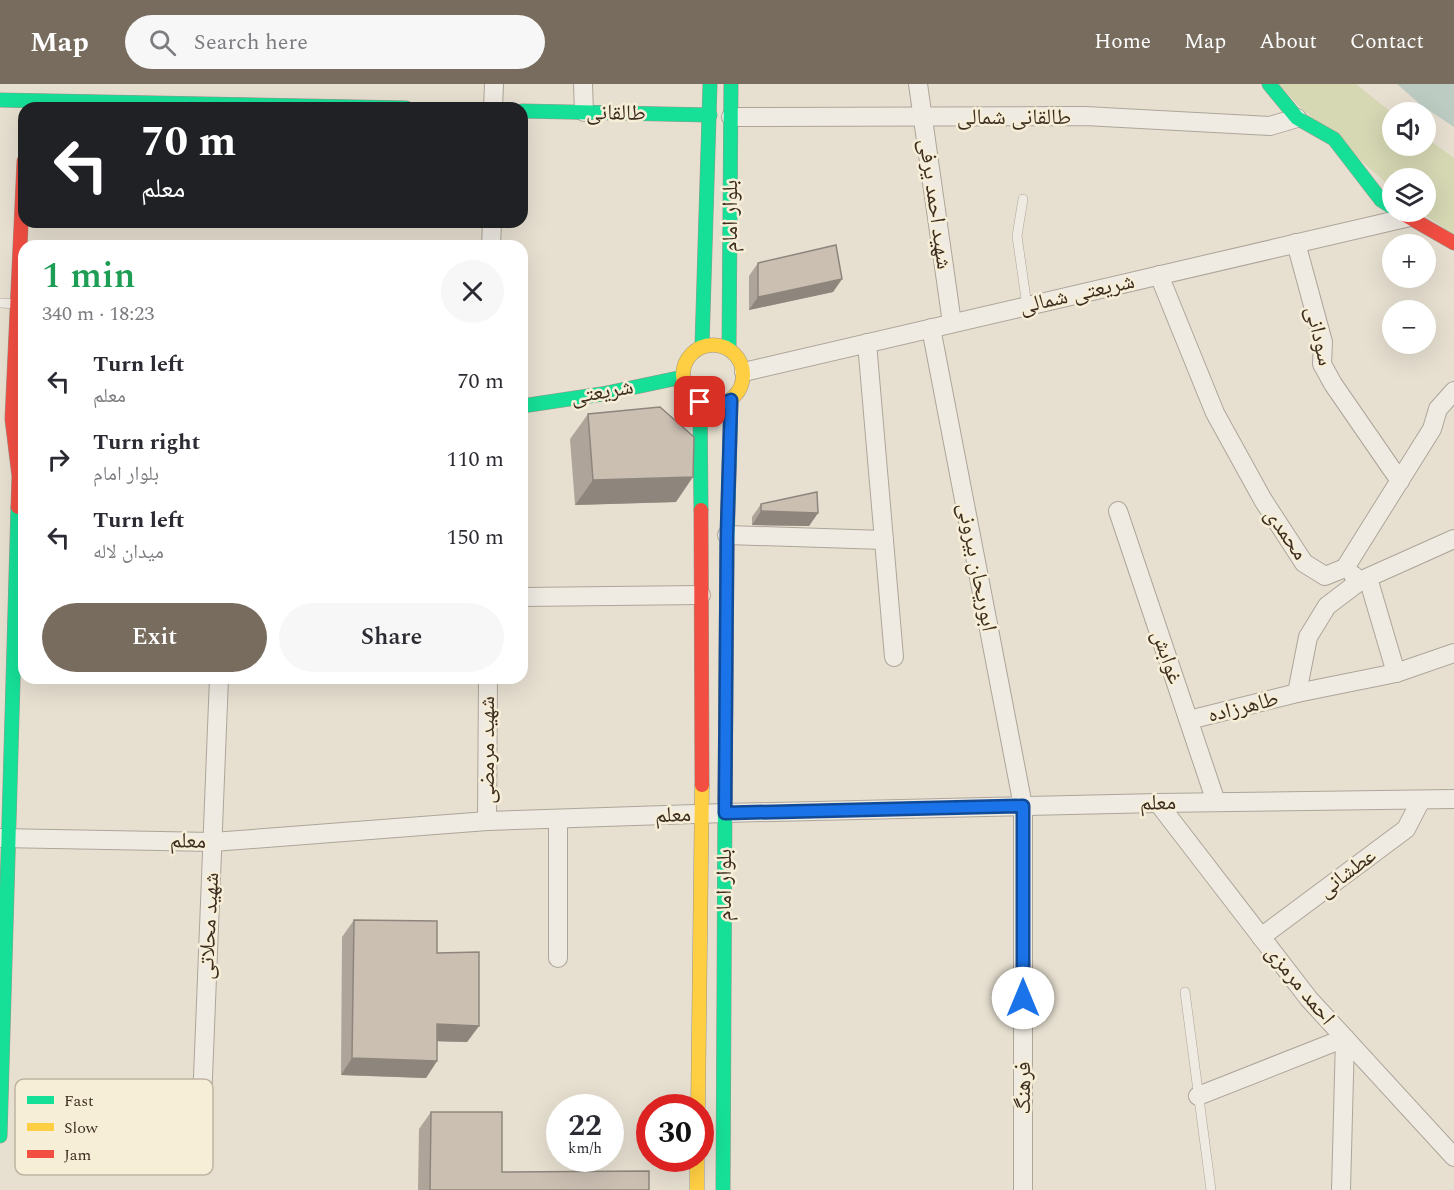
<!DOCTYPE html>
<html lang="en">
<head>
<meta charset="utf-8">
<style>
  body { margin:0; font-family:Spectral,"Noto Naskh Arabic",serif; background:#f7f7f7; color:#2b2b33; height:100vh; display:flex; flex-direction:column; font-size:22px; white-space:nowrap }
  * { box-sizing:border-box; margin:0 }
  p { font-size:20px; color:#7c7c81 }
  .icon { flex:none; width:33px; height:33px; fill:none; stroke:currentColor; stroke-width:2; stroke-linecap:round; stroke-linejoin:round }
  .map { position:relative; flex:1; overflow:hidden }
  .panel { position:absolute; left:18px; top:156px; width:510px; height:444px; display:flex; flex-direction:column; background:#fff; border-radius:18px; box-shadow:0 6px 24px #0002 }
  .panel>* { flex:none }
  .guide { position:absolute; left:18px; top:18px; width:510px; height:126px; border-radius:18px; box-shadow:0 6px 24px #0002; background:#202124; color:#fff; overflow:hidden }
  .tools { position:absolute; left:1382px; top:18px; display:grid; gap:12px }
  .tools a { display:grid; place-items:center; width:54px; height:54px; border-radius:50%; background:#fff; box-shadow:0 6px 24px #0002; font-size:30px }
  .speed { position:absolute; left:546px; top:1010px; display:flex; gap:12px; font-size:30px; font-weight:700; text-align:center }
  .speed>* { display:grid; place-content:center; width:78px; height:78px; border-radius:50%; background:#fff; box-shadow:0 6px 24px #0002; line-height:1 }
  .speed small { font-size:15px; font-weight:400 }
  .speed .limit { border:9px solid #d22; background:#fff; color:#111 }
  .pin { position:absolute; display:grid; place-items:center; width:51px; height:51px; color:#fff; margin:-26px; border-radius:12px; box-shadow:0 3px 9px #0006 }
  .me { position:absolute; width:66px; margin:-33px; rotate:0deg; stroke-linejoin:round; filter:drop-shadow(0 0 4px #0008) }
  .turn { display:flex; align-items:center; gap:21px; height:126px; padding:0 24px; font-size:27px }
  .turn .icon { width:78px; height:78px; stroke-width:2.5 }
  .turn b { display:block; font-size:42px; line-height:51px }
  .round { display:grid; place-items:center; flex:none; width:63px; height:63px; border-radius:32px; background:#f7f7f7 }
  .overview { display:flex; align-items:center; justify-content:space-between; height:102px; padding:0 24px }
  h1 { font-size:36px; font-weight:600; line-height:45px; color:#1e9e55 }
  .primary-button { display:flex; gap:12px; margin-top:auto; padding:12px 24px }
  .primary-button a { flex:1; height:69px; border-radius:36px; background:#786c5e; color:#fff; font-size:24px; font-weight:600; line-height:69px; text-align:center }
  .primary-button a+a { background:#f7f7f7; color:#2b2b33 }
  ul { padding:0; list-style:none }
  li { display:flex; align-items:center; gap:18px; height:78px; padding:0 24px }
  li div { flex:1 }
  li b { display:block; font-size:22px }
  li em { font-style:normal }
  header { display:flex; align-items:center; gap:36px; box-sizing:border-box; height:84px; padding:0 30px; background:#786c5e; color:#fff }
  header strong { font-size:28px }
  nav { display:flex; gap:33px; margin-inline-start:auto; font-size:21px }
  .search { width:420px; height:54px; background:#f7f7f7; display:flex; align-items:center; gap:15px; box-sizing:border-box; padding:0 21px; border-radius:33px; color:#7c7c81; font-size:22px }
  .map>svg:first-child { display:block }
</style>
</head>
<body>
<header>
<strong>Map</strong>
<div class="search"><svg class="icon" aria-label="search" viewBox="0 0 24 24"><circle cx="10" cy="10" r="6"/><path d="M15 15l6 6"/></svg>Search here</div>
<nav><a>Home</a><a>Map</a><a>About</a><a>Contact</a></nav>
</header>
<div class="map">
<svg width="1454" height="1106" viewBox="0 0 1454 1106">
  <rect width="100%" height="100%" fill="#e7e0d1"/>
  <polygon fill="#d6d7b3" points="1278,0 1356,0 1392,29 1392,62 1425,62 1425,53 1454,74 1454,151 1420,128 1425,128 1425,94 1392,94 1392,104 1299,22"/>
  <polygon fill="#bcccc2" points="1397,0 1454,0 1454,43 1421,21"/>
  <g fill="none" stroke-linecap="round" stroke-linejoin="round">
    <g stroke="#ada599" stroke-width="10">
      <g id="lane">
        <polyline points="1023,115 1017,152 1027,222"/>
        <polyline points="0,219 17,220"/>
        <polyline points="1185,908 1211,1106"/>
      </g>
    </g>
    <g stroke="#ada599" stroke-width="20">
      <g id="street">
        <polyline points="583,0 584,28"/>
        <polyline points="918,0 952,239"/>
        <polyline points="493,24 494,0"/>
        <polyline points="731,33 1085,32 1270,42 1297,34"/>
        <polyline points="1296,159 1323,258 1322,280 1333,300 1400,397"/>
        <polyline points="491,162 492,138"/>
        <polyline points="1159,191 1215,329 1263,416 1304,479 1325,492 1345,484 1432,345 1438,325 1454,307"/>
        <polyline points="931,244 1023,722 1023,1106"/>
        <polyline points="867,259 894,573"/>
        <polyline points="744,288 1410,133"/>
        <polyline points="1118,427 1216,718"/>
        <polyline points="727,451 884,456"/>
        <polyline points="1353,491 1360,497 1454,455"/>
        <polyline points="1368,494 1396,589"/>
        <polyline points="522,513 701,511"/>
        <polyline points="1297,609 1396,589 1454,569"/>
        <polyline points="1189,636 1297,609 1308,553 1327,522 1360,497"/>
        <polyline points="1158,719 1309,915 1454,1073"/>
        <polyline points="558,735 558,874"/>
        <polyline points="487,737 488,594"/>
        <polyline points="0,754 213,758 487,737 725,729 1158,719 1454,715"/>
        <polyline points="1261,853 1406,745 1421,716"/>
        <polyline points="1198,1012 1345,954 1341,1106"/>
        <polyline points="202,1018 219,594"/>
      </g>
    </g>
    <g stroke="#9c958a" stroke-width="15">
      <g id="fast">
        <polyline points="1269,0 1297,34 1334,55 1381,116 1392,123"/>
        <polyline points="0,16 406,24"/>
        <polyline points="522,27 710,31"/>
        <polyline points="702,262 710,0"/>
        <polyline points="729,264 731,0"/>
        <polyline points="700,318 701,426"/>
        <polyline points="522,322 602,310 683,293"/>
        <polyline points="727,463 731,316"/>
        <polyline points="0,1052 18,423"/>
        <polyline points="723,1106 725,713"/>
      </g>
    </g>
    <g stroke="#9c958a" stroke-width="15">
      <g id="slow">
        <circle cx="713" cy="291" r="30"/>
        <polyline points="725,713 727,463"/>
        <polyline points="698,1023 702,701"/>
        <polyline points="697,1074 697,1106"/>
      </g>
    </g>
    <g stroke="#9c958a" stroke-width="15">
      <g id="jam">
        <polyline points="1400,128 1454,159"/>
        <polyline points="18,423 19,392 12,335 24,77"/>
        <polyline points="701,426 702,701"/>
      </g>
    </g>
    <use href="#lane" stroke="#efebe3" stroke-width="9"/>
    <use href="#street" stroke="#efebe3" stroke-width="18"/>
    <use href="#fast" stroke="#16e098" stroke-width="14"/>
    <use href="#slow" stroke="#ffcf43" stroke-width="14"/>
    <use href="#jam" stroke="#f24e42" stroke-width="14"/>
  </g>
  <g fill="#afa499">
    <polygon points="758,179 842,195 833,208 749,226 749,192"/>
    <polygon points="588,330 676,418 575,421 570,355"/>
    <polygon points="761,420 818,429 809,442 752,441 752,433"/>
    <polygon points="354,836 437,869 479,942 467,958 437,957 437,977 426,994 341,991 342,853"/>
    <polygon points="431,1028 502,1088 649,1106 418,1106 419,1045"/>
  </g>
  <g fill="#8e867d">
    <polygon points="842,195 833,208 749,226 758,213"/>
    <polygon points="693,393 676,418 575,421 593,396"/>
    <polygon points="761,427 818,429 809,442 752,441"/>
    <polygon points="437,940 479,942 467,958 426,957"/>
    <polygon points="352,974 437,977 426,994 341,991"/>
  </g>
  <g fill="#cbbfb2" stroke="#8e867d" stroke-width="1.5">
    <polygon points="836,161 842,195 758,213 758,179"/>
    <polygon points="660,323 694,353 693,393 593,396 588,330"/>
    <polygon points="817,408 818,429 761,427 761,420"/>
    <polygon points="354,836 437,837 437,869 479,868 479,942 437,940 437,977 352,974"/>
    <polygon points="431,1028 502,1028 502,1088 649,1087 649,1106 430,1106"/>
  </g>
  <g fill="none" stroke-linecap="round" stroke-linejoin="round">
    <g stroke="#114b97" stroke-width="15">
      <path id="route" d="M700,318C711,322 720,321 731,316L727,451L725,729L1023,722V914"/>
    </g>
    <use href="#route" stroke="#1a73e8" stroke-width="10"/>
  </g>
  <g text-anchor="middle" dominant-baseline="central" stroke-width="5" stroke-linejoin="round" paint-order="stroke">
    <g font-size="22" fill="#3d2e20" stroke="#f7eed8">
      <text transform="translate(616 29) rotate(1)">طالقانی</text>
      <text x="1014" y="33">طالقانی شمالی</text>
      <text transform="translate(935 120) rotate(82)">شهید احمد یرفی</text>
      <text transform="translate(730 132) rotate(-90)">بلوار امام</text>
      <text transform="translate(1077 210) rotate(-13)">شریعتی شمالی</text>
      <text transform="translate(1319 252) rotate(77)">سودانی</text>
      <text transform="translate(602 308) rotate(-10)">شریعتی</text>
      <text transform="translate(1286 450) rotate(55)">محمدی</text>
      <text transform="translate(977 483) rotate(79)">ابوریحان بیرونی</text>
      <text transform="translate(1167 573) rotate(71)">غوابش</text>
      <text transform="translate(1243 623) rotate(-14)">طاهرزاده</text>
      <text transform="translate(487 666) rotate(-90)">شهید مرمضی</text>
      <text transform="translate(1158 719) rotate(-1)">معلم</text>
      <text transform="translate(673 731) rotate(-2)">معلم</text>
      <text transform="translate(188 757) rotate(1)">معلم</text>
      <text transform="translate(1347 789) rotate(-37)">عطشانی</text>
      <text transform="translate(724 801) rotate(-90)">بلوار امام</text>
      <text transform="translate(209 842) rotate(-87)">شهید محلاتی</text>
      <text transform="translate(1300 901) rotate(51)">احمد مرمزی</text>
      <text transform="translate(1023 1004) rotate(-90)">فرهنگ</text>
    </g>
  </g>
  <rect x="15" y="995" width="198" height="96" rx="9" fill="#f7eed8" stroke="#bfb4a1" stroke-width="1.5"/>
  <rect x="27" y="1012" width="27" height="8" fill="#16e098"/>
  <rect x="27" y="1039" width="27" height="8" fill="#ffcf43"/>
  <rect x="27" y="1066" width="27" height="8" fill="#f24e42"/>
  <g font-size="16" fill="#3d2e20">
    <text x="64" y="1022">Fast</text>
    <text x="64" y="1049">Slow</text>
    <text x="64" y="1076">Jam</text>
  </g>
</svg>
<div class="tools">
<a><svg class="icon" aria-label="sound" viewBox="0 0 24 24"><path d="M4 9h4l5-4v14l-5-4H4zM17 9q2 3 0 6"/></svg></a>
<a><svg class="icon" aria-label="layers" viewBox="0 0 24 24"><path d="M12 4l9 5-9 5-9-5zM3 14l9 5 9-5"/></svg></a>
<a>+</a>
<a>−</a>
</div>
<div class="speed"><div>22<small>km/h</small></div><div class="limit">30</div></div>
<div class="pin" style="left:700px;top:318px;background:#d93025"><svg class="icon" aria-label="arrive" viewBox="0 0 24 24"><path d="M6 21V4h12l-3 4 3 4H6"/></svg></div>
<svg class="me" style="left:1023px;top:914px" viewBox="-20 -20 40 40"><circle r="19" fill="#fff"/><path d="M0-13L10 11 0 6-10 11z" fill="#1a73e8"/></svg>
<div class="guide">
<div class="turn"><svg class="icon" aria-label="left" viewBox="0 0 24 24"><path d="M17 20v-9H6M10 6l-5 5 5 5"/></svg><div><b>70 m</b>معلم</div></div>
</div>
<section class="panel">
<div class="overview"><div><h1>1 min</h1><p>340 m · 18:23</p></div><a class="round"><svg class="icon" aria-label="close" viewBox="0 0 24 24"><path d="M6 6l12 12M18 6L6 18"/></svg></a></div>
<ul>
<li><svg class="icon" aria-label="left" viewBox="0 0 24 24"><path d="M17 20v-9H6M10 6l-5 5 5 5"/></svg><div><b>Turn left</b><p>معلم</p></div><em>70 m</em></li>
<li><svg class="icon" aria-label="right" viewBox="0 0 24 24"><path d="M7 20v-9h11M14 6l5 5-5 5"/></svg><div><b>Turn right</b><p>بلوار امام</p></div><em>110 m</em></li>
<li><svg class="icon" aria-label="left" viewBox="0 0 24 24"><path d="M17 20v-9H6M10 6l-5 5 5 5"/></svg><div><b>Turn left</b><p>میدان لاله</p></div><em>150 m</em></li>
</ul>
<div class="primary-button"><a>Exit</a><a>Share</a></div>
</section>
</div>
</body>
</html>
